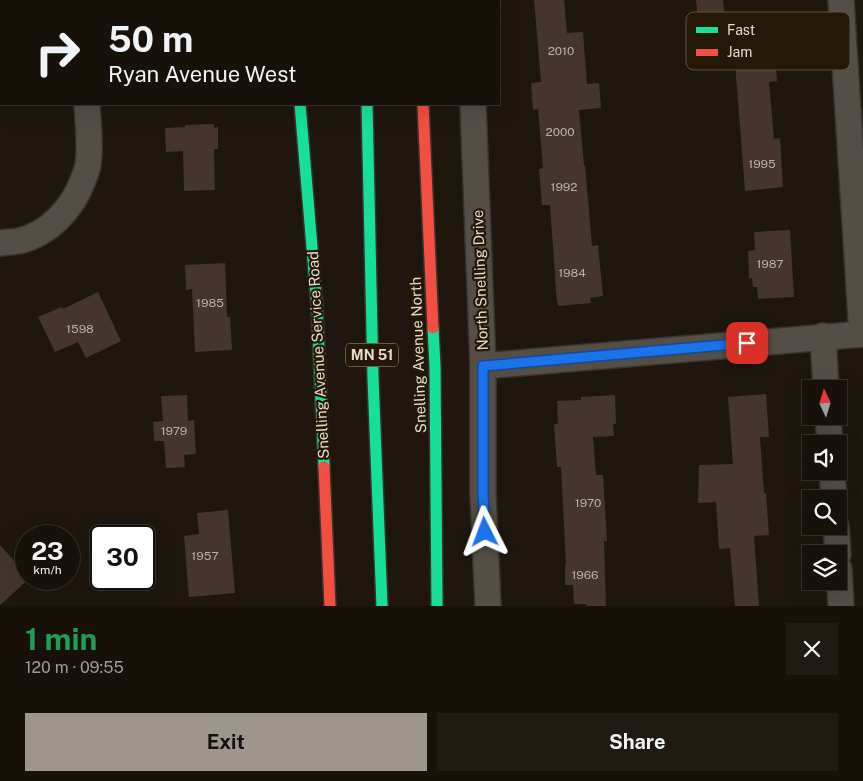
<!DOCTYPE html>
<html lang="en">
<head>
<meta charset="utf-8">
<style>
  body { margin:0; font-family:"Public Sans",sans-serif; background:#201a13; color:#f1f3f6; height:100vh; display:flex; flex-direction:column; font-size:19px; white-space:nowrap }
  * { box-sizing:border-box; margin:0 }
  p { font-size:16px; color:#9e9d9c }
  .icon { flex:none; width:28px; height:28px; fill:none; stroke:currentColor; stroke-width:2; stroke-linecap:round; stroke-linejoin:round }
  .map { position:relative; height:606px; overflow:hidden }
  .sheet { display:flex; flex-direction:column; background:#17110a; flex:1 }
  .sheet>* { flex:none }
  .top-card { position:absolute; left:0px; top:0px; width:500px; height:105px; box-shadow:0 5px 20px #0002,0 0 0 1px #36312b; background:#17110a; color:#f1f3f6; overflow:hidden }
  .needle { width:32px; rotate:356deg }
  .buttons { position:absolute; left:802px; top:380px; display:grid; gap:10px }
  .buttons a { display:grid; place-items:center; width:45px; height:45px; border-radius:0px; background:#17110a; box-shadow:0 5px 20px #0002,0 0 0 1px #36312b; font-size:25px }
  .speed { position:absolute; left:15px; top:525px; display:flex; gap:10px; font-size:25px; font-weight:700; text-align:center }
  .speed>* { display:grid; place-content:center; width:65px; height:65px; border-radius:50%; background:#17110a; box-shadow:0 5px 20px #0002,0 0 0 1px #36312b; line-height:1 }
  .speed small { font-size:12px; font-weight:400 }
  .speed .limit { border:2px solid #111; border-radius:8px; background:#fff; color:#111 }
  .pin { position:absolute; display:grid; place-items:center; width:42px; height:42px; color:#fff; margin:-21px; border-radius:10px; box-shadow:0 2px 8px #0006 }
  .me { position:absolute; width:55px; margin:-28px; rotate:357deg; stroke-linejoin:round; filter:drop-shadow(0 0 4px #0008) }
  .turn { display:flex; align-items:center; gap:18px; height:105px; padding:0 25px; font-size:22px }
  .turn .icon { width:65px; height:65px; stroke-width:2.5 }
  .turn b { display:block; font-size:35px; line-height:42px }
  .round { display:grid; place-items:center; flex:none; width:52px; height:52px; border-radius:0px; background:#201a13 }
  .summary { display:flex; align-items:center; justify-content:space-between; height:85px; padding:0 25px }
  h1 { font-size:30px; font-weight:700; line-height:38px; color:#1e9e55 }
  .action { display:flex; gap:10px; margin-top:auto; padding:10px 25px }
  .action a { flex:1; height:58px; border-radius:0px; background:#9e968b; color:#111; font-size:20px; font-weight:700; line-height:58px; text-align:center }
  .action a+a { background:#201a13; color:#f1f3f6 }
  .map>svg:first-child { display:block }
</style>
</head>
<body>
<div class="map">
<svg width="863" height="606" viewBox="0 0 863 606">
  <rect width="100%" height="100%" fill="#1f170e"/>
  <g fill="#45352d">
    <polygon points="534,0 564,0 567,33 583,32 587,84 599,83 601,108 579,110 584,165 585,165 592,246 598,245 603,296 590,298 591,303 558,306 558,303 557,303 550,205 542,205 539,169 543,168 538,109 533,110 531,83 541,82"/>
    <polygon points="696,0 723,0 725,24 699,27"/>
    <polygon points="774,38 777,81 769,82 774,139 780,138 783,187 745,191 735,63 733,42"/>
    <polygon points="214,124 214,128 218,127 218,149 214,149 215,190 184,191 183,151 166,152 165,128 185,127 185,125"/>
    <polygon points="790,230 794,297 758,299 757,287 753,287 752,278 749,279 748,251 755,250 754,232"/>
    <polygon points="225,263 227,317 230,317 232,350 195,352 192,289 186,290 185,265"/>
    <polygon points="98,292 121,341 86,358 78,342 55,352 38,317 62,307 63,309"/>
    <polygon points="766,394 769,437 760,437 764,493 766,493 769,535 754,536 759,606 735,606 730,548 719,549 716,502 698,503 699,465 733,464 728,397"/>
    <polygon points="187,395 188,421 194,420 196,454 184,455 185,467 166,468 164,441 154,441 153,422 163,421 161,396"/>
    <polygon points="615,395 616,424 613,424 614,436 593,437 596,475 603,475 607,541 604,541 606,606 587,606 586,604 574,604 573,585 565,585 565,565 566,565 561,467 557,467 554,424 558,424 557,401 581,400 581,397"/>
    <polygon points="228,510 235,593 189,597 184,536 199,534 197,513"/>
    <polygon points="0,545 26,574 26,579 29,579 0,605"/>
  </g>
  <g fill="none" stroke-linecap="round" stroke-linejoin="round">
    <g stroke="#38332d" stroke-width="28">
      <g id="street">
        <polyline points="78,0 78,1"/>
        <polyline points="293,0 293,1"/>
        <polyline points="469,0 469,1"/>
        <polyline points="841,0 862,334"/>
        <polyline points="473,104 483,366 483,494 488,606"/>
        <path d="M0,243C6,242 13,242 19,241C49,234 73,208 83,180C85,175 87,170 88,165C91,145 88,124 87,104"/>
        <polyline points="823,336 826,389"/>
        <polyline points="483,366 863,334"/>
        <polyline points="828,416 830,444"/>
        <polyline points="832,471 834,499"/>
        <polyline points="836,526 838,554"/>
        <polyline points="839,569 841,606"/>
      </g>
    </g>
    <g stroke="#38332d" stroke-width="14">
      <g id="fast">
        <polyline points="362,0 362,1"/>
        <polyline points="418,0 418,1"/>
        <polyline points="300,104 317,307 324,467"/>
        <polyline points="367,104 373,378 382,606"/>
        <polyline points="433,328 435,366 437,606"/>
      </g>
    </g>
    <g stroke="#38332d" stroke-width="14">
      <g id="jam">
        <polyline points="423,104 433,328"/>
        <polyline points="324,467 330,606"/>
      </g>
    </g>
    <use href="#street" stroke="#544e47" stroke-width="25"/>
    <use href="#fast" stroke="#16e098" stroke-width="11"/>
    <use href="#jam" stroke="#f24e42" stroke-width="11"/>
  </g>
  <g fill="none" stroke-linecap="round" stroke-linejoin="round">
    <g stroke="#114b97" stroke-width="12">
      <polyline id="route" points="485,532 483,494 483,366 747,343"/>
    </g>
    <use href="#route" stroke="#1a73e8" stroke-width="9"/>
  </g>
  <g text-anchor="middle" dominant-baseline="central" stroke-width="4.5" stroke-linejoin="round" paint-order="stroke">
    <g font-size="12" fill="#bcb1a6">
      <text x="561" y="51">2010</text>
      <text x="560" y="132">2000</text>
      <text x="762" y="164">1995</text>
      <text x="564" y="187">1992</text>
      <text x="770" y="264">1987</text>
      <text x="572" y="273">1984</text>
      <text x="210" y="303">1985</text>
      <text x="80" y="329">1598</text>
      <text x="174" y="431">1979</text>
      <text x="588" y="503">1970</text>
      <text x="205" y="556">1957</text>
      <text x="585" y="575">1966</text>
    </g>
    <rect fill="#261807" stroke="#aaa093" stroke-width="1" x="346" y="343.5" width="52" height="23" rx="4"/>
    <g font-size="14" font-weight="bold" fill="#e3dacf">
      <text x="372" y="355">MN 51</text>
    </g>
    <g font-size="15" fill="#e3dacf" stroke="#261807">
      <text transform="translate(480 280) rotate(-92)">North Snelling Drive</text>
      <text transform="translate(318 355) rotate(-93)">Snelling Avenue Service Road</text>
      <text transform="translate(418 355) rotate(-92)">Snelling Avenue North</text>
    </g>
  </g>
  <rect x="686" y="12" width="164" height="58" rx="8" fill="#261807" stroke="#5f5243" stroke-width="1"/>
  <rect x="696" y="27" width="22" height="6" fill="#16e098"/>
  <rect x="696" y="49" width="22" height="7" fill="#f24e42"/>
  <g font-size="14" fill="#e3dacf">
    <text x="727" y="35">Fast</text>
    <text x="727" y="57">Jam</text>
  </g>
</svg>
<div class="buttons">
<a><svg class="needle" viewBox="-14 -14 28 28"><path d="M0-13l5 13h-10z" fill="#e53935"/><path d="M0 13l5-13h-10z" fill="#9e9d9c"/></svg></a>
<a><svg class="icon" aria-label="sound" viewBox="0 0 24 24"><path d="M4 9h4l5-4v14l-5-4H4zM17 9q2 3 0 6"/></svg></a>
<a><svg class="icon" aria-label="search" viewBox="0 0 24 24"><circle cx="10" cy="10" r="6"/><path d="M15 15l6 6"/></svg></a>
<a><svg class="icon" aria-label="layers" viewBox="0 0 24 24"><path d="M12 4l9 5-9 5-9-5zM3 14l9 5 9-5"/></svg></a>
</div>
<div class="speed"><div>23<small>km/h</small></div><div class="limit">30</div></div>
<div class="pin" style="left:747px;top:343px;background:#d93025"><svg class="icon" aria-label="arrive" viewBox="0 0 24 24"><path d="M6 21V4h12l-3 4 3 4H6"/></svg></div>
<svg class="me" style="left:485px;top:532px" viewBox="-20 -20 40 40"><path d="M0-17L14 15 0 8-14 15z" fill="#1a73e8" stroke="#fff" stroke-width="4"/></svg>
<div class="top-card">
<div class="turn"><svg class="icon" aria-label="right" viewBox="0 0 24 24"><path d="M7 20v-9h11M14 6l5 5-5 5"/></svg><div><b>50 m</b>Ryan Avenue West</div></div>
</div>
</div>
<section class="sheet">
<div class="summary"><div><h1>1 min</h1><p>120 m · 09:55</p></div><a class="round"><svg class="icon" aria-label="close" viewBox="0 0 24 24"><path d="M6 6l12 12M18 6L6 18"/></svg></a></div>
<div class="action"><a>Exit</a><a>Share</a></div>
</section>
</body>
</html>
